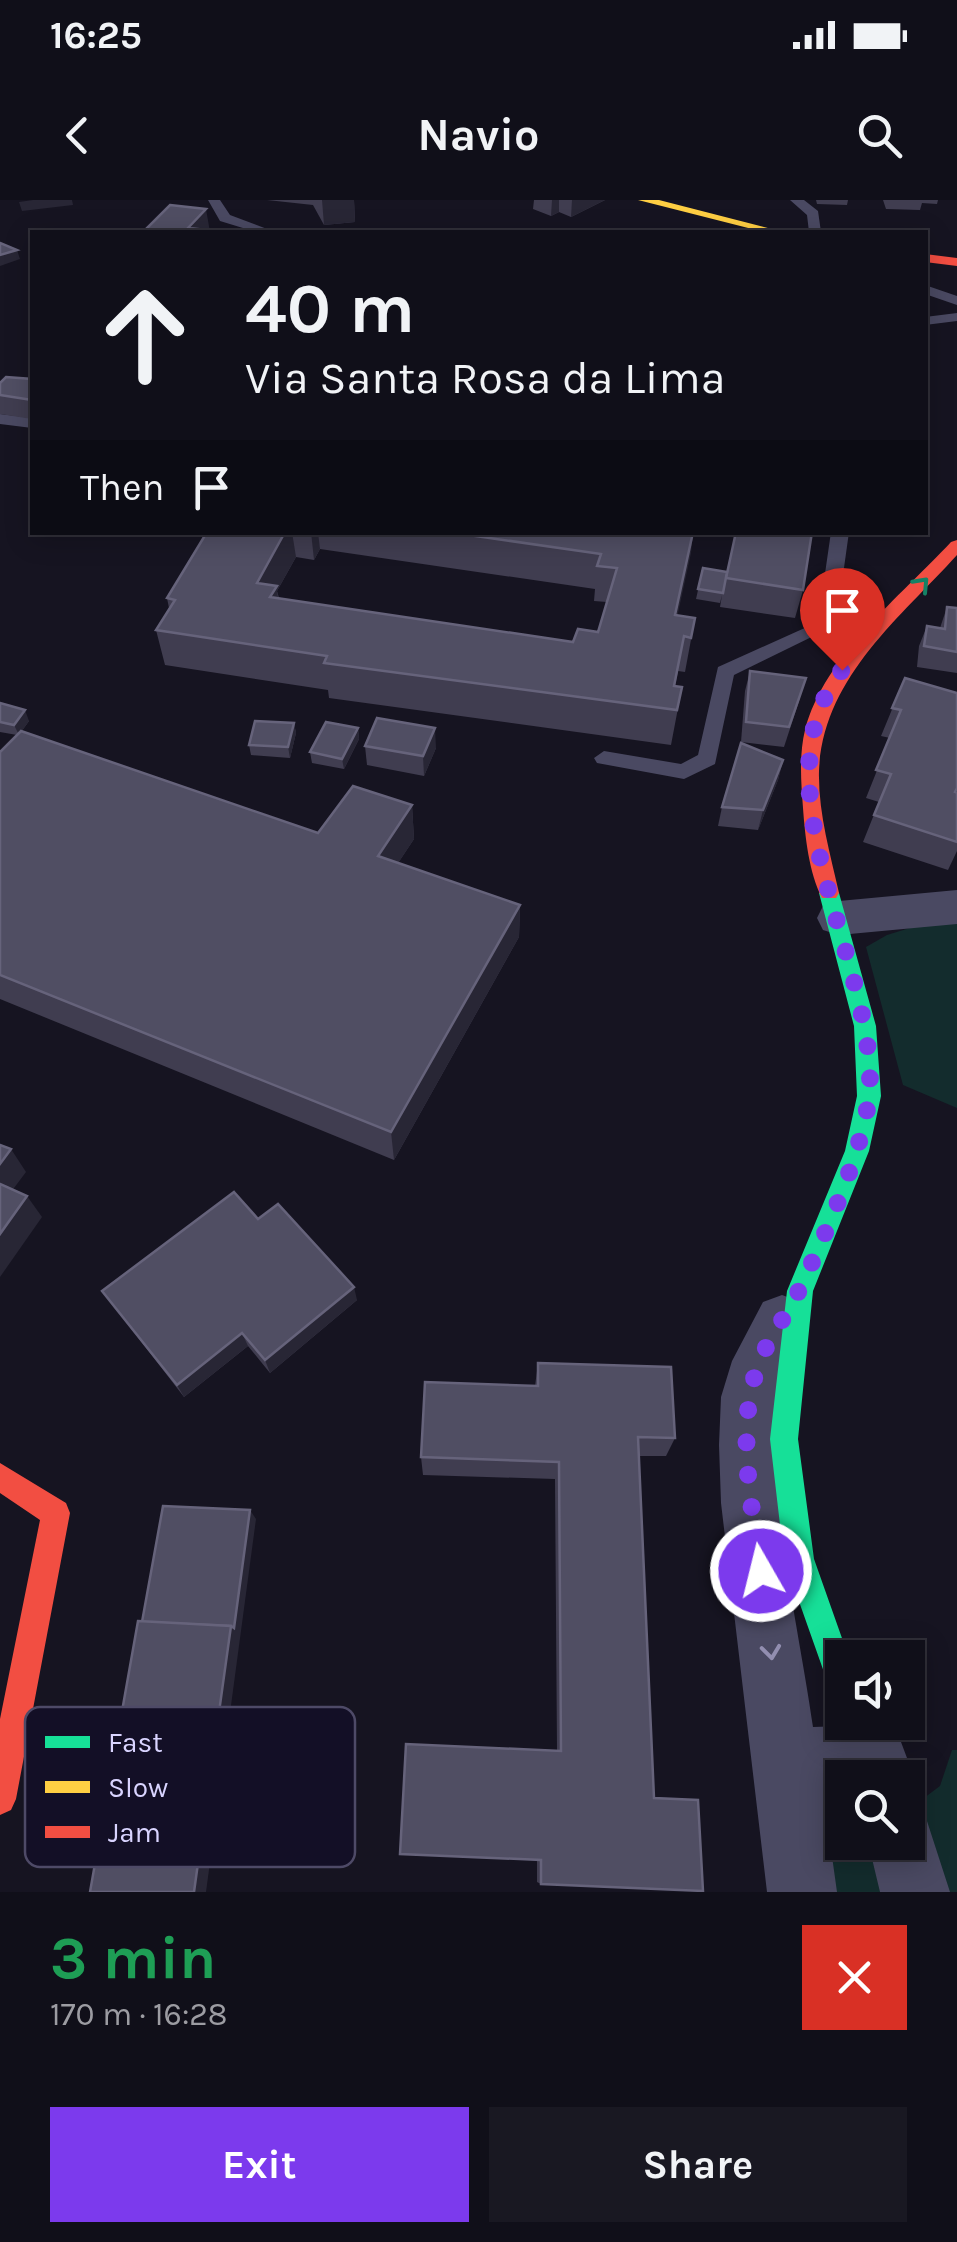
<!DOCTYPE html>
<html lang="en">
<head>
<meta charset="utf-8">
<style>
  body { margin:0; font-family:Karla,sans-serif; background:#191822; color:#f1f3f6; height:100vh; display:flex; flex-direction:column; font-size:38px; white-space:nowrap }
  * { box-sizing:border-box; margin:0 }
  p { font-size:32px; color:#9c9ca2 }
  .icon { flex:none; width:55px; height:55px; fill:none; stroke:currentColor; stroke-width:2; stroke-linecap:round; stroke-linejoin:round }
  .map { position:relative; height:1692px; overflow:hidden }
  .drawer { display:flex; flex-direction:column; background:#100f19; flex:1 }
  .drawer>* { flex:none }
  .guide { position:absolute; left:30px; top:30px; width:898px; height:305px; border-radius:0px; box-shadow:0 5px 25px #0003,0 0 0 2px #302f38; background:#100f19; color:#f1f3f6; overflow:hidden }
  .tools { position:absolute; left:825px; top:1440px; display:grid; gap:20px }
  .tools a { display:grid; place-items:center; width:100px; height:100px; border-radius:0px; background:#100f19; box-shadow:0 5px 25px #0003,0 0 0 2px #302f38; font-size:50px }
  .pin { position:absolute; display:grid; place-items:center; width:85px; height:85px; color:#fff; margin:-102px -42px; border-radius:50% 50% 50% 0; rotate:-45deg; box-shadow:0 0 10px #0007 }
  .pin .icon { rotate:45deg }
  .me { position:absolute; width:110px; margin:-55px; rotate:352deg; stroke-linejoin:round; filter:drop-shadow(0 0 8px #0008) }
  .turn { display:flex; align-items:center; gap:35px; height:210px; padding:0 50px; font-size:45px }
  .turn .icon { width:130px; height:130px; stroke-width:2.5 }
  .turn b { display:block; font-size:70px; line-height:85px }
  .then { display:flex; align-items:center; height:95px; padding:0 50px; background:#0003; gap:20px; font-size:38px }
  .round { display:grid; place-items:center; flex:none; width:105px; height:105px; border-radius:0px; background:#191822 }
  .overview { display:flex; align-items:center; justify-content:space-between; height:170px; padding:0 50px }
  h1 { font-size:60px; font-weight:700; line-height:75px; color:#1e9e55 }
  .action { display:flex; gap:20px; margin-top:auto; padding:20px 50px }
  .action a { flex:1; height:115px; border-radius:0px; background:#7c3aed; color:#fff; font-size:40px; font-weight:700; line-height:115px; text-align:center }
  .action a+a { background:#191822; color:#f1f3f6 }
  .status { display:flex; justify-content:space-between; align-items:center; height:70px; padding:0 50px; background:#100f19; direction:ltr }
  .status svg { height:28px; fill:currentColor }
  header { display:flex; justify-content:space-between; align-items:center; height:130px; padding:0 50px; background:#100f19; font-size:45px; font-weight:700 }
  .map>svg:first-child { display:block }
</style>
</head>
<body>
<div class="status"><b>16:25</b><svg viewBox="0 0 49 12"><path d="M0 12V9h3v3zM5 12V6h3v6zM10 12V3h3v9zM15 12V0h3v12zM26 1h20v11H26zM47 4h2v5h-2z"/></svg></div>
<header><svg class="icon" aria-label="back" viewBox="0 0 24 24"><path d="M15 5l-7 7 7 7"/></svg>Navio<svg class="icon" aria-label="search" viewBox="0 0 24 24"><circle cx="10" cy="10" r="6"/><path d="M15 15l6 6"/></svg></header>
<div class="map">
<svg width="957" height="1692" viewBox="0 0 957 1692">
  <rect width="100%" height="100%" fill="#161421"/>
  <g fill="#132c2d">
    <polygon points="939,719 957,719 957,908 903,885 866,747 887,735"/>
    <polygon points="952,1550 957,1550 957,1692 940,1692 920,1601 940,1586"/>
    <polygon points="842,1622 842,1642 878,1643 889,1692 829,1692 820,1632"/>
  </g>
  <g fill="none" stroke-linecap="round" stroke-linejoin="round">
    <g fill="#4a4962" fill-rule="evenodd">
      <polygon points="208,0 220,0 230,15 275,32 256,32 220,21"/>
      <polygon points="790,0 804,0 818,11 821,32 809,32 807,15"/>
      <polygon points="925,85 957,96 957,105 925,94"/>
      <polygon points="957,113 957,121 925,125 925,117"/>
      <polygon points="0,214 32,218 32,228 0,224"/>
      <polygon points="831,332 849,332 836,425 734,475 715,564 684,579 597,563 594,558 604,551 681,564 698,555 718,467 818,422"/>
    </g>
    <g fill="#4a4962" fill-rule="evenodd">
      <polygon points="957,690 957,724 839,735 823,730 817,718 823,706 839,701"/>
      <path d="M782,1095L801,1102L809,1121C798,1147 782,1171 778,1199C767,1298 799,1427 813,1527L874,1525L898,1534L907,1558L899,1578H842V1592H823L837,1692H767L721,1303L719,1245L721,1197L732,1161L763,1102Z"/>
      <polygon points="908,1610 926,1618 950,1692 880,1692 868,1642 908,1642"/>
    </g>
    <polygon fill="#16e098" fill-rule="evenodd" points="829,685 839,693 876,826 881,896 869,951 813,1091 798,1239 814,1359 849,1458 842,1458 842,1496 831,1492 784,1359 770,1239 787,1091 845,951 857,896 854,826 819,693"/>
    <polygon fill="#ffcf43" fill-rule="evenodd" points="638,0 659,0 783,32 764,32"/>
    <g fill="#f24e42" fill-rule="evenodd">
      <polygon points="925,54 957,58 957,66 925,62"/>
      <path d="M957,340V355C899,419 823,478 819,571C818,612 830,653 839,693L836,698H822C809,673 805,636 803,608C801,582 799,555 805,530C825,455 900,397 951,342Z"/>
      <polygon points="0,1263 66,1303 70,1313 16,1599 11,1610 0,1615 0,1519 40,1320 0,1293"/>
    </g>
  </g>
  <g fill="#403d50" fill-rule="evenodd">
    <polygon points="267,0 354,0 355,22 324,25 313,5"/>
    <polygon points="534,0 605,0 571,17 559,12 551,16 533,9"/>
    <polygon points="816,0 848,0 847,5 817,4"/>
    <polygon points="883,0 938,0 937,4 922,3 920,10 886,9"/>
    <polygon points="32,179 32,219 0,214 0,183"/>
    <path d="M207,332H694L677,415L695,418L685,472L678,471L675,486L682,487L671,545L329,498L328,490L165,465L156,430L169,408L167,398ZM320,349L595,389L594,401L607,402L598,432L573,442L279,398L277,391L296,357L314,360Z"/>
    <polygon points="703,368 803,390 795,418 720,407 722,395 720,403 696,399"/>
    <polygon points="947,407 957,407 957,473 917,467 919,446 927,426 940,428"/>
    <polygon points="750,471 800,498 784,547 741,542 745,491"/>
    <polygon points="905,478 957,593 957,651 948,670 863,642 879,602 866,598 890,538 881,536"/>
    <polygon points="0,503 29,521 21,532 318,633 412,605 414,639 398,663 520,705 519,737 394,960 0,799 0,552 17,535 0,532"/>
    <polygon points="294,523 296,533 290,558 251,555 249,545"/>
    <polygon points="358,528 359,539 344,569 312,563 310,552"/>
    <polygon points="365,546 436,548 424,576 367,565"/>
    <polygon points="783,560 778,580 758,630 718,626 722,607"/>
    <polygon points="258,1019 357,1100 270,1173 248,1146 184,1197 102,1091"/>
    <polygon points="538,1163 675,1238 666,1256 639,1256 541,1684 537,1682 537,1660 557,1551 555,1279 423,1275 421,1257 535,1186"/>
  </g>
  <g fill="#282635">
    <polygon points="33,0 72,0 73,5 22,11 19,2"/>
    <polygon points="322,0 354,0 355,22 324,25"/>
    <polygon points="552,0 559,0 559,12 551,16"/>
    <polygon points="572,0 605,0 571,17"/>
    <polygon points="206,9 210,32 188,28"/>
    <polygon points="17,50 20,59 0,66 0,55"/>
    <polygon points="285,332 292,332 296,357 277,391 282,421 257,383"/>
    <polygon points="311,332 318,332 320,349 314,360"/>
    <polygon points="693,332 691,353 670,450 675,415"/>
    <polygon points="25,510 29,521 19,535 14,525"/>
    <polygon points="294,523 296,533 290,558 288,547"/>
    <polygon points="358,528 359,539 344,569 342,559"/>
    <polygon points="435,528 436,548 424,576 423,556"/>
    <polygon points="783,560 778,580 758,630 763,610"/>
    <polygon points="412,605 414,639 381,689 378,656"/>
    <polygon points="520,705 519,737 394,960 391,932"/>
    <polygon points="11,949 26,972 5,1000 0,994 0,964"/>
    <polygon points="27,996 42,1017 0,1077 0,1034"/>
    <polygon points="354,1087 357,1100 270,1173 265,1160"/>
    <polygon points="242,1133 248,1146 184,1197 177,1185"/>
    <polygon points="250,1310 256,1319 206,1692 194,1692 231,1426"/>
  </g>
  <g fill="#504e63" stroke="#66637b" stroke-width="2.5">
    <polygon points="170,5 206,9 188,28 226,32 143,32"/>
    <polygon points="0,43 17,50 0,55"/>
    <polygon points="6,177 32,179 32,200 0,195 0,183"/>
    <polygon points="207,332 285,332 257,383 277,386 270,397 573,442 578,429 598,432 617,368 597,366 601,354 448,332 693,332 675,415 695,418 691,438 684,436 674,486 682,487 677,510 324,463 327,456 156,430 175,400 167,398"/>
    <polygon points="736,332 812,332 803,390 726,378"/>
    <polygon points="703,368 727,372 723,393 698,389"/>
    <polygon points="947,407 957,408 957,452 924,446 927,426 945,429"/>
    <polygon points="750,471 806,478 789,527 746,522"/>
    <polygon points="905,478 957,493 957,588 955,592 957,593 957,642 874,615 891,574 876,570 901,510 892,508"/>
    <polygon points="0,503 25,510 14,525 0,522"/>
    <polygon points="377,518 435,528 423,556 365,546"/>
    <polygon points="255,521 294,523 288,547 249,545"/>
    <polygon points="326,522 358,528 342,559 310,552"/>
    <polygon points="21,531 318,633 353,586 412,605 378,656 520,705 391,932 0,775 0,552"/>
    <polygon points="741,543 783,560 763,610 722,607"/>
    <polygon points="0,945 11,949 0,964"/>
    <polygon points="0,984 27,996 0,1034"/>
    <polygon points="234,992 258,1019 278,1004 354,1087 265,1160 242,1133 177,1185 102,1091"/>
    <polygon points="538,1163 671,1167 675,1238 638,1237 654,1598 698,1600 703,1691 541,1684 541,1660 400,1654 406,1544 561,1551 559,1262 421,1257 425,1182 538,1186"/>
    <polygon points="163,1306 250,1310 234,1428 231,1426 142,1422"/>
    <polygon points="138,1421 231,1426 194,1692 90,1692"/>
  </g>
  <defs><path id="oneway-chevron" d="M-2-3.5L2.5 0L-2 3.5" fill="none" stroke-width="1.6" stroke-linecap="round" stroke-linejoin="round" transform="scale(2.5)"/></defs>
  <use stroke="#158265" href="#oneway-chevron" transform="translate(922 384) rotate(-47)"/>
  <use stroke="#928eb0" href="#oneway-chevron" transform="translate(771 1452) rotate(83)"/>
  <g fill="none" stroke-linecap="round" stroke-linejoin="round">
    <path stroke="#7c3aed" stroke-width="18" stroke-dasharray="0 32.4" d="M761,1371C752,1306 734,1225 760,1161C770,1135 789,1113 800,1088C825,1036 870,936 870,881C870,754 754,582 842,470"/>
  </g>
  <rect x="25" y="1507" width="330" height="160" rx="15" fill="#130f26" stroke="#4e4a67" stroke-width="2.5"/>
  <rect x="45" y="1536" width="45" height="12" fill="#16e098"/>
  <rect x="45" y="1581" width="45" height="12" fill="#ffcf43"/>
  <rect x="45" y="1626" width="45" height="12" fill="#f24e42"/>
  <g font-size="28" fill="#d9d4ff">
    <text x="108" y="1552">Fast</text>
    <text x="108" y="1597">Slow</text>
    <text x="108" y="1642">Jam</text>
  </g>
</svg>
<div class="tools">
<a><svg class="icon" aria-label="sound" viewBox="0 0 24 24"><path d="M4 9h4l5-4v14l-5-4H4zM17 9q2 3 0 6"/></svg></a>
<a><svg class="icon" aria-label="search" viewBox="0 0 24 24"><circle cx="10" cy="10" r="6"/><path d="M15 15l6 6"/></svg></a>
</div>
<div class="pin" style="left:842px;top:470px;background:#d93025"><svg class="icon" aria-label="arrive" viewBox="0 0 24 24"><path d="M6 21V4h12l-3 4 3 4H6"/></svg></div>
<svg class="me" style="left:761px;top:1371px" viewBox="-20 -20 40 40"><circle r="17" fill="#7c3aed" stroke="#fff" stroke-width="3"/><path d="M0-11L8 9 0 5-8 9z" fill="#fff"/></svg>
<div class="guide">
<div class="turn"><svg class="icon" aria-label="ahead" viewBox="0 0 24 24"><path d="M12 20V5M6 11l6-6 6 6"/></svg><div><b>40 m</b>Via Santa Rosa da Lima</div></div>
<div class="then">Then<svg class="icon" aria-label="arrive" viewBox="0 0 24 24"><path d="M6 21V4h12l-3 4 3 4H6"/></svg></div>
</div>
</div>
<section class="drawer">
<div class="overview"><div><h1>3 min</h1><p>170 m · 16:28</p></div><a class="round" style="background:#d93025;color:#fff"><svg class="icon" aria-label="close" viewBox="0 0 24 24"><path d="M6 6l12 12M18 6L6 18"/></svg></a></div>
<div class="action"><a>Exit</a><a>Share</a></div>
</section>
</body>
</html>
